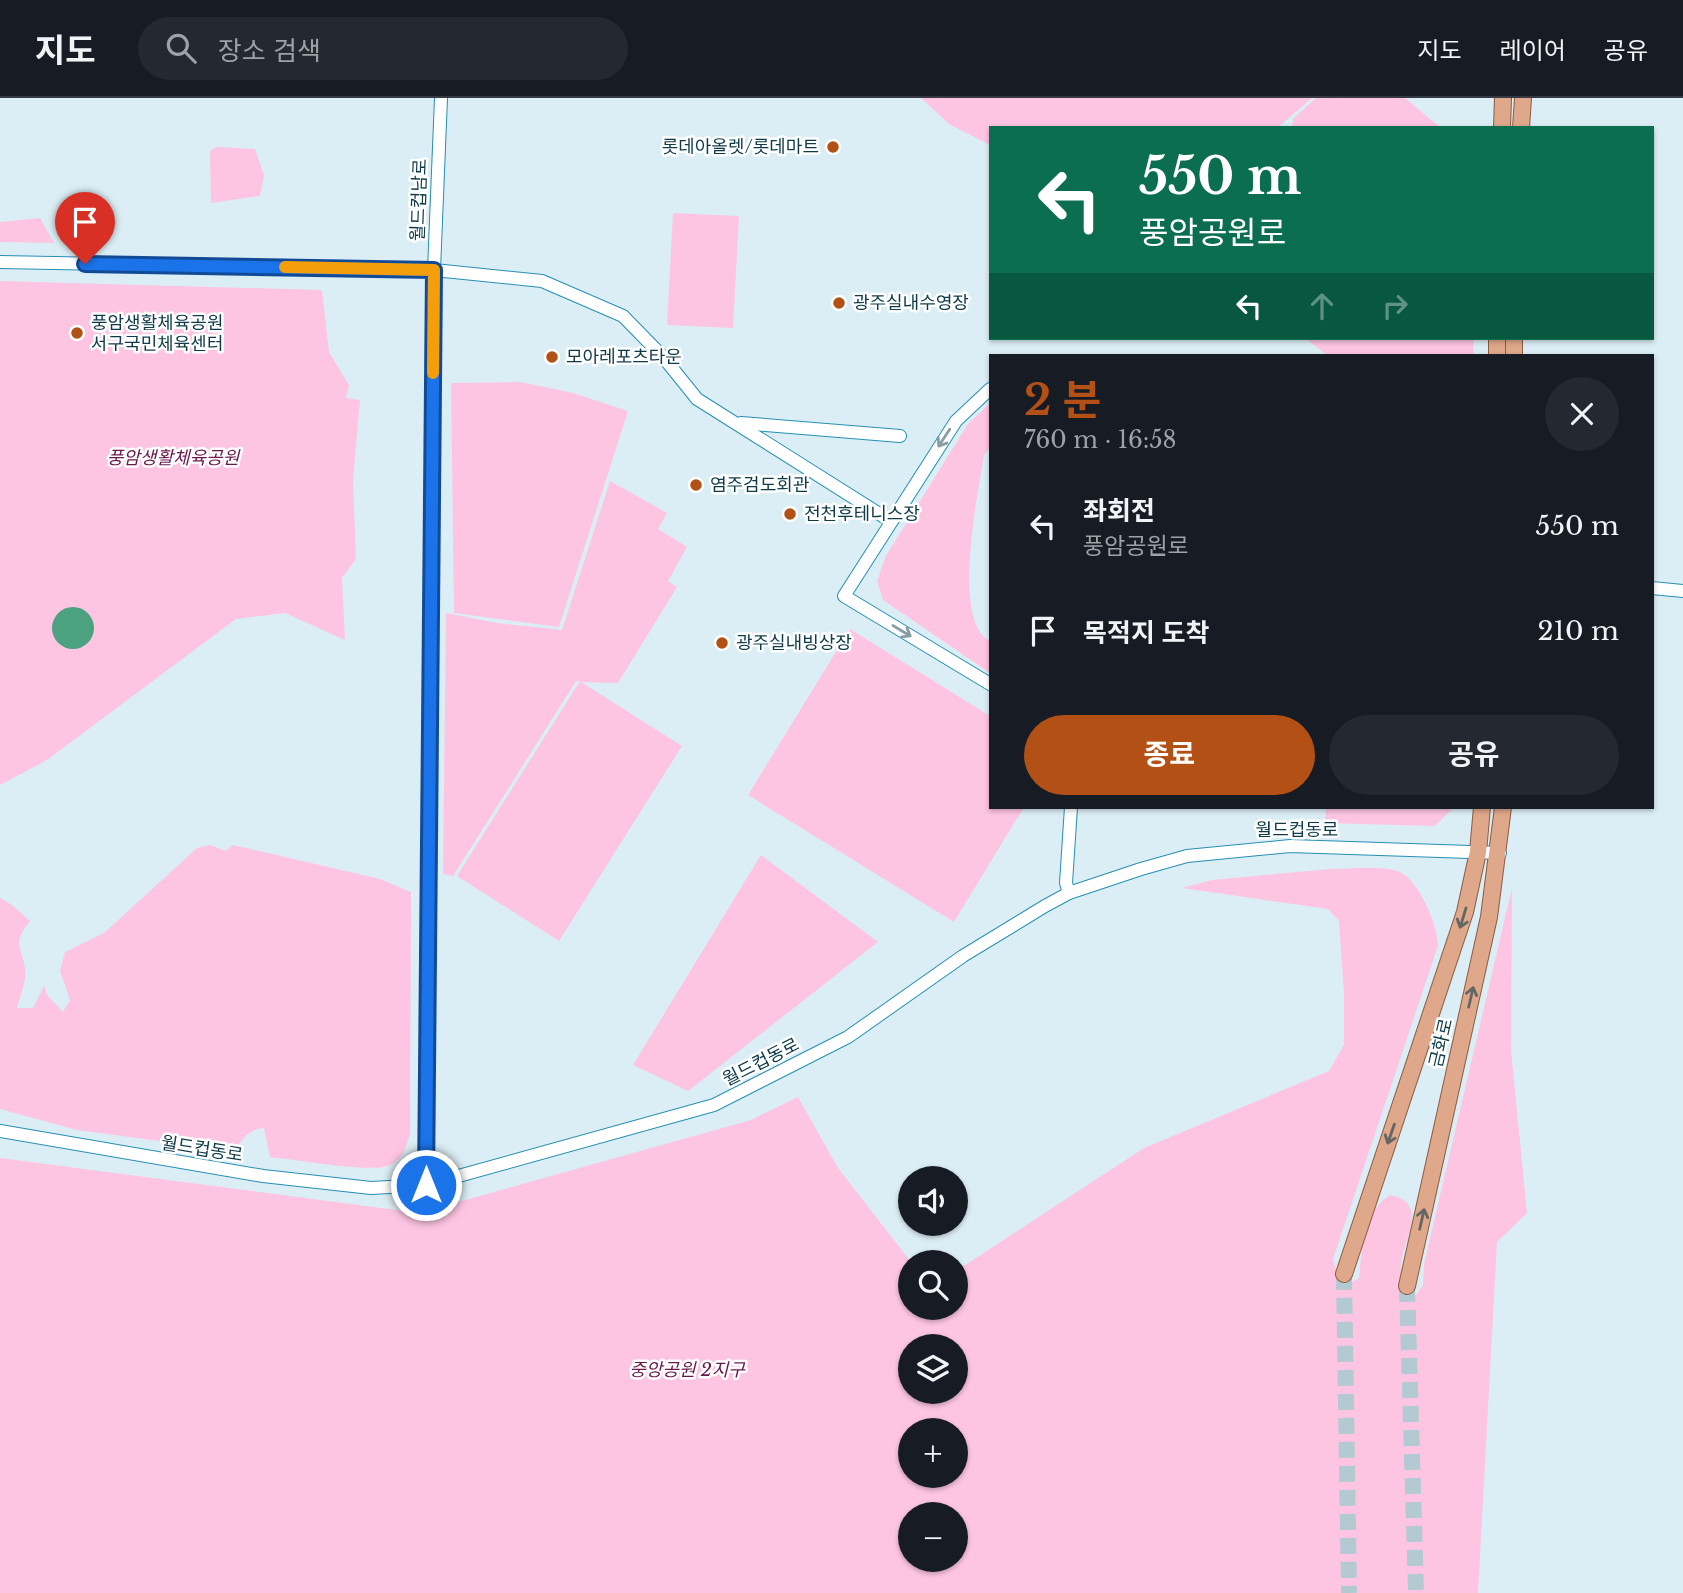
<!DOCTYPE html>
<html lang="ko">
<head>
<meta charset="utf-8">
<style>
  body { margin:0; font-family:"Libre Baskerville","Noto Sans KR",serif; background:#242831; color:#f1f3f6; height:100vh; display:flex; flex-direction:column; font-size:26px; white-space:nowrap }
  * { box-sizing:border-box; margin:0 }
  p { font-size:23px; color:#9ea1a6 }
  .icon { flex:none; width:38px; height:38px; fill:none; stroke:currentColor; stroke-width:2; stroke-linecap:round; stroke-linejoin:round }
  .map { position:relative; flex:1; overflow:hidden }
  .details { position:absolute; left:989px; top:256px; width:665px; height:455px; display:flex; flex-direction:column; background:#171b24; border-radius:0px; box-shadow:0 2px 5px #0004 }
  .details>* { flex:none }
  .hud { position:absolute; left:989px; top:28px; width:665px; height:214px; border-radius:0px; box-shadow:0 2px 5px #0004; background:#0b6e4f; color:#fff; overflow:hidden }
  .controls { position:absolute; left:898px; top:1068px; display:grid; gap:14px }
  .controls a { display:grid; place-items:center; width:70px; height:70px; border-radius:50%; background:#171b24; box-shadow:0 2px 5px #0004; font-size:35px }
  .pin { position:absolute; display:grid; place-items:center; width:60px; height:60px; color:#fff; margin:-72px -30px; border-radius:50% 50% 50% 0; rotate:-45deg; box-shadow:0 0 7px #0007 }
  .pin .icon { rotate:45deg }
  .me { position:absolute; width:77px; margin:-38px; rotate:0deg; stroke-linejoin:round; filter:drop-shadow(0 0 5px #0008) }
  .turn { display:flex; align-items:center; gap:24px; height:147px; padding:0 35px; font-size:32px }
  .turn .icon { width:91px; height:91px; stroke-width:2.5 }
  .turn b { display:block; font-size:49px; line-height:60px }
  .lanes { display:flex; align-items:center; height:66px; padding:0 35px; background:#0003; justify-content:center; gap:35px; direction:ltr }
  .lanes .off { opacity:.35 }
  .round { display:grid; place-items:center; flex:none; width:74px; height:74px; border-radius:37px; background:#242831 }
  .overview { display:flex; align-items:center; justify-content:space-between; height:119px; padding:0 35px }
  h1 { font-size:42px; font-weight:700; line-height:52px; color:#b25015 }
  .cta { display:flex; gap:14px; margin-top:auto; padding:14px 35px }
  .cta a { flex:1; height:80px; border-radius:42px; background:#b25015; color:#fff; font-size:28px; font-weight:700; line-height:80px; text-align:center }
  .cta a+a { background:#242831; color:#f1f3f6 }
  ul { padding:0; list-style:none }
  li { display:flex; align-items:center; gap:21px; height:105px; padding:0 35px }
  li div { flex:1 }
  li b { display:block; font-size:26px }
  li em { font-style:normal }
  header { display:flex; align-items:center; gap:42px; box-sizing:border-box; height:98px; padding:0 35px; background:#171b24; border-bottom:2px solid #363941 }
  header strong { font-size:33px }
  nav { display:flex; gap:38px; margin-inline-start:auto; font-size:24px }
  .search { width:490px; height:63px; background:#242831; display:flex; align-items:center; gap:18px; box-sizing:border-box; padding:0 24px; border-radius:38px; color:#9ea1a6; font-size:26px }
  .map>svg:first-child { display:block }
</style>
</head>
<body>
<header>
<strong>지도</strong>
<div class="search"><svg class="icon" aria-label="search" viewBox="0 0 24 24"><circle cx="10" cy="10" r="6"/><path d="M15 15l6 6"/></svg>장소 검색</div>
<nav><a>지도</a><a>레이어</a><a>공유</a></nav>
</header>
<div class="map">
<svg width="1683" height="1495" viewBox="0 0 1683 1495">
  <rect width="100%" height="100%" fill="#dceef5"/>
  <g fill="#fdc5e2" fill-rule="evenodd">
    <polygon points="921,0 1312,0 1277,30 990,30 990,47 949,26"/>
    <polygon points="1316,0 1405,0 1441,30 1292,30 1293,21"/>
    <polygon points="217,49 255,51 264,77 260,98 211,105 210,53"/>
    <polygon points="673,115 739,118 733,230 667,227"/>
    <polygon points="40,120 54,145 0,144 0,124"/>
    <polygon points="0,183 322,192 329,254 349,287 346,300 360,302 353,382 356,461 342,480 345,542 285,515 236,521 47,662 0,687"/>
    <polygon points="1305,240 1474,240 1473,257 1327,257"/>
    <polygon points="521,284 573,295 628,313 559,529 454,515 451,285"/>
    <path d="M990,305V348L984,358C978,394 951,525 990,543V575L883,502L877,483L886,458L968,326Z"/>
    <polygon points="610,383 667,415 658,431 687,449 668,483 677,489 618,585 581,584 682,648 559,843 457,778 580,583 576,583 453,778 443,776 446,515 497,525 562,532"/>
    <polygon points="850,531 990,618 990,709 1024,709 954,824 748,697"/>
    <polygon points="1326,709 1454,709 1435,728 1325,725"/>
    <path d="M210,747L226,753L233,747L380,781L411,794L410,1036C406,1048 403,1062 390,1067C373,1076 293,1061 270,1059L264,1030C249,1031 243,1041 234,1053L77,1032L0,1011V800L12,807L30,823C12,845 21,847 25,870C27,882 20,899 17,910H33L44,888L47,897L63,914L70,902L60,873L65,854L104,835L197,750Z"/>
    <polygon points="761,757 878,844 688,993 633,967"/>
    <path d="M1330,771C1350,771 1378,767 1397,773C1418,779 1438,827 1438,848L1333,1161L1339,1181L1349,1186L1359,1180C1362,1152 1363,1113 1390,1097C1429,1104 1404,1140 1401,1166C1400,1173 1401,1181 1401,1188L1409,1197H1416L1423,1187L1424,1166L1512,790L1511,952L1527,1115L1497,1144L1478,1495H0V1060L419,1115L751,1022L798,999L838,1070L911,1164L910,1209H956V1173L1144,1050L1329,973L1344,947V897L1339,823L1328,811L1182,790L1212,782ZM910,1248H956V1293H910ZM910,1332H956V1377H910ZM910,1416H956V1461H910Z"/>
  </g>
  <circle fill="#4ba180" cx="73" cy="530" r="21"/>
  <g fill="none" stroke-linecap="round" stroke-linejoin="round">
    <g stroke="#b3cad3" stroke-width="16" stroke-dasharray="16 8" stroke-linecap="butt">
      <polyline points="1344,1176 1349,1495"/>
      <polyline points="1407,1188 1416,1495"/>
    </g>
    <g stroke="#258fb3" stroke-width="14">
      <g id="minor">
        <polyline points="0,164 434,172 542,183 623,218 664,260 697,301 889,422"/>
        <polyline points="990,291 956,323 844,498 990,586"/>
        <polyline points="741,325 900,338"/>
        <polyline points="1652,490 1683,493"/>
        <polyline points="1069,795 1066,785 1071,709"/>
        <polyline points="0,1033 263,1078 371,1090 426,1087 714,1007 848,939 963,858 1045,808 1069,795 1141,771 1187,758 1290,748 1500,755"/>
        <polyline points="426,1087 434,172 441,0"/>
      </g>
    </g>
    <g stroke="#8a5c42" stroke-width="18">
      <g id="major">
        <polyline points="1502,30 1503,0"/>
        <polyline points="1521,30 1523,0"/>
        <polyline points="1514,240 1514,257"/>
        <polyline points="1497,257 1497,240"/>
        <polyline points="1344,1176 1465,814 1478,754 1482,709"/>
        <polyline points="1407,1188 1489,819 1503,709"/>
      </g>
    </g>
    <use href="#minor" stroke="#fff" stroke-width="12"/>
    <use href="#major" stroke="#e0a88b" stroke-width="16"/>
  </g>
  <defs><path id="oneway-shaft" d="M-6 0H5M1.5-3L5.5 0L1.5 3" fill="none" stroke-width="1.6" stroke-linecap="round" stroke-linejoin="round" transform="scale(1.75)"/></defs>
  <g stroke="#879ca4">
    <use href="#oneway-shaft" transform="translate(944 340) rotate(123)"/>
    <use href="#oneway-shaft" transform="translate(902 533) rotate(31)"/>
  </g>
  <g stroke="#636663">
    <use href="#oneway-shaft" transform="translate(1463 820) rotate(107)"/>
    <use href="#oneway-shaft" transform="translate(1471 899) rotate(-77)"/>
    <use href="#oneway-shaft" transform="translate(1391 1036) rotate(109)"/>
    <use href="#oneway-shaft" transform="translate(1422 1121) rotate(-77)"/>
  </g>
  <g fill="none" stroke-linecap="round" stroke-linejoin="round">
    <g stroke="#114b97" stroke-width="18">
      <polyline id="route" points="85,166 434,172 426,1087"/>
    </g>
    <use href="#route" stroke="#1a73e8" stroke-width="12"/>
    <polyline stroke="#f59e0b" stroke-width="12" points="285,169 434,172 433,275"/>
  </g>
  <g fill="#b25015" stroke="#fff" stroke-width="2.5">
    <circle cx="833" cy="49" r="7"/>
    <circle cx="839" cy="205" r="7"/>
    <circle cx="77" cy="235" r="7"/>
    <circle cx="552" cy="259" r="7"/>
    <circle cx="696" cy="387" r="7"/>
    <circle cx="790" cy="416" r="7"/>
    <circle cx="722" cy="545" r="7"/>
  </g>
  <g text-anchor="middle" dominant-baseline="central" stroke-width="5" stroke-linejoin="round" paint-order="stroke">
    <g font-size="18" fill="#0f3a49" stroke="#fff" text-anchor="start">
      <text x="819" y="49" text-anchor="end">롯데아올렛/롯데마트</text>
      <text x="853" y="205">광주실내수영장</text>
      <text x="91" y="225">풍암생활체육공원<tspan x="91" dy="21">서구국민체육센터</tspan></text>
      <text x="566" y="259">모아레포츠타운</text>
      <text x="710" y="387">염주검도회관</text>
      <text x="804" y="416">전천후테니스장</text>
      <text x="736" y="545">광주실내빙상장</text>
    </g>
    <g font-size="18" fill="#0f3a49" stroke="#fff">
      <text transform="translate(419 102) rotate(-88)">월드컵남로</text>
      <text x="1297" y="732">월드컵동로</text>
      <text transform="translate(1441 945) rotate(-77)">금화로</text>
      <text transform="translate(761 964) rotate(-27)">월드컵동로</text>
      <text transform="translate(202 1051) rotate(9)">월드컵동로</text>
    </g>
    <g font-size="18" font-style="italic" fill="#69174c" stroke="#fff">
      <text x="173" y="360">풍암생활체육공원</text>
      <text x="687" y="1272">중앙공원 2지구</text>
    </g>
  </g>
</svg>
<div class="controls">
<a><svg class="icon" aria-label="sound" viewBox="0 0 24 24"><path d="M4 9h4l5-4v14l-5-4H4zM17 9q2 3 0 6"/></svg></a>
<a><svg class="icon" aria-label="search" viewBox="0 0 24 24"><circle cx="10" cy="10" r="6"/><path d="M15 15l6 6"/></svg></a>
<a><svg class="icon" aria-label="layers" viewBox="0 0 24 24"><path d="M12 4l9 5-9 5-9-5zM3 14l9 5 9-5"/></svg></a>
<a>+</a>
<a>−</a>
</div>
<div class="pin" style="left:85px;top:166px;background:#d93025"><svg class="icon" aria-label="arrive" viewBox="0 0 24 24"><path d="M6 21V4h12l-3 4 3 4H6"/></svg></div>
<svg class="me" style="left:426px;top:1087px" viewBox="-20 -20 40 40"><circle r="17" fill="#1a73e8" stroke="#fff" stroke-width="3"/><path d="M0-11L8 9 0 5-8 9z" fill="#fff"/></svg>
<div class="hud">
<div class="turn"><svg class="icon" aria-label="left" viewBox="0 0 24 24"><path d="M17 20v-9H6M10 6l-5 5 5 5"/></svg><div><b>550 m</b>풍암공원로</div></div>
<div class="lanes"><svg class="icon" aria-label="left" viewBox="0 0 24 24"><path d="M17 20v-9H6M10 6l-5 5 5 5"/></svg><svg class="icon off" aria-label="ahead" viewBox="0 0 24 24"><path d="M12 20V5M6 11l6-6 6 6"/></svg><svg class="icon off" aria-label="right" viewBox="0 0 24 24"><path d="M7 20v-9h11M14 6l5 5-5 5"/></svg></div>
</div>
<section class="details">
<div class="overview"><div><h1>2 분</h1><p>760 m · 16:58</p></div><a class="round"><svg class="icon" aria-label="close" viewBox="0 0 24 24"><path d="M6 6l12 12M18 6L6 18"/></svg></a></div>
<ul>
<li><svg class="icon" aria-label="left" viewBox="0 0 24 24"><path d="M17 20v-9H6M10 6l-5 5 5 5"/></svg><div><b>좌회전</b><p>풍암공원로</p></div><em>550 m</em></li>
<li><svg class="icon" aria-label="arrive" viewBox="0 0 24 24"><path d="M6 21V4h12l-3 4 3 4H6"/></svg><div><b>목적지 도착</b></div><em>210 m</em></li>
</ul>
<div class="cta"><a>종료</a><a>공유</a></div>
</section>
</div>
</body>
</html>
